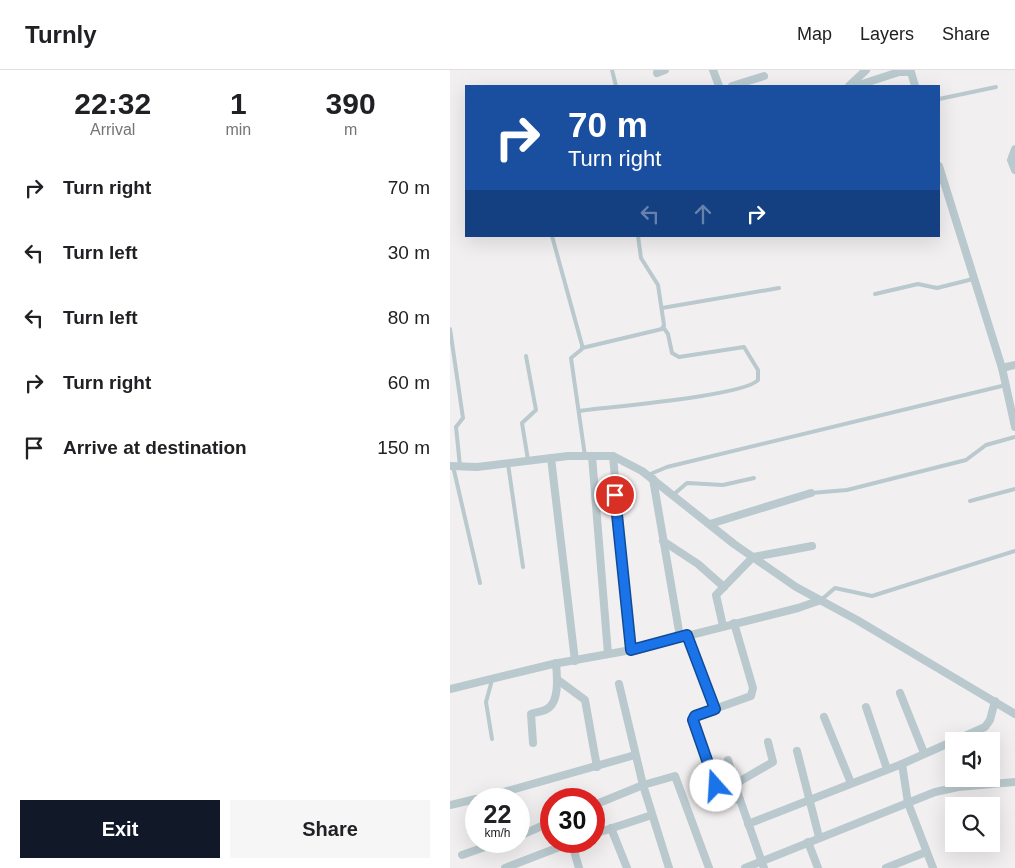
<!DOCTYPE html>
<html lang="en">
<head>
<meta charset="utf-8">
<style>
  body { margin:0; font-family:Helvetica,sans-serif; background:#f6f6f6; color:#202124; height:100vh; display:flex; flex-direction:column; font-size:19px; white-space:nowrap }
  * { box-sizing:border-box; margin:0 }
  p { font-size:16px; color:#757577 }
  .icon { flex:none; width:28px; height:28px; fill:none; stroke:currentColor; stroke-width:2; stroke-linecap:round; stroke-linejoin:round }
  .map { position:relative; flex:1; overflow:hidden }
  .sheet { display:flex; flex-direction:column; background:#fff; width:450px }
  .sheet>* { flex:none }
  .hud { position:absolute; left:15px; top:15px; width:475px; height:152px; border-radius:0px; box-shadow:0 5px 20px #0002; background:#1a4fa0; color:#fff; overflow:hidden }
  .fabs { position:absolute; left:495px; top:662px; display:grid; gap:10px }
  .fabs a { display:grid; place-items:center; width:55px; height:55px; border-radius:0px; background:#fff; box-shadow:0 5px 20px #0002; font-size:25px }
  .speed { position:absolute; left:15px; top:718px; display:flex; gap:10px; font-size:25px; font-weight:700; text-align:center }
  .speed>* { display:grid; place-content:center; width:65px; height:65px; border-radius:50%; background:#fff; box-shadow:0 5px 20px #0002; line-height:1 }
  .speed small { font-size:12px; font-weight:400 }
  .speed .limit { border:8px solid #d22; background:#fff; color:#111 }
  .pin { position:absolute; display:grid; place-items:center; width:42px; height:42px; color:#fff; margin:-21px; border:2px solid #fff; border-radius:50%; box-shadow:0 1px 5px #0007 }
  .me { position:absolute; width:55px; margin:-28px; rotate:341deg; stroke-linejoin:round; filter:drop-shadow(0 0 4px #0008) }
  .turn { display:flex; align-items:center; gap:18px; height:105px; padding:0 20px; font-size:22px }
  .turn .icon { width:65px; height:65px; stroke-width:2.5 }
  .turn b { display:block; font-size:35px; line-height:42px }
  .lanes { display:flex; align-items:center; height:48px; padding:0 20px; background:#0003; justify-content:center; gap:25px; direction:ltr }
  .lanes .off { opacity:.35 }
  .eta { display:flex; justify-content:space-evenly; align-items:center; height:85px; text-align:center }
  .eta b { font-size:30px; font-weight:600; line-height:35px }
  .action { display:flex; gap:10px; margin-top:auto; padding:10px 20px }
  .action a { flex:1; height:58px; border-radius:0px; background:#111827; color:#fff; font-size:20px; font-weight:600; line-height:58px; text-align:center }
  .action a+a { background:#f6f6f6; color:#202124 }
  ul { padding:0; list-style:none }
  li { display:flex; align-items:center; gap:15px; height:65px; padding:0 20px }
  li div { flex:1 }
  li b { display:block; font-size:19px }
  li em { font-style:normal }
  header { display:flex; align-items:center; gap:30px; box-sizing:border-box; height:70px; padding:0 25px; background:#fff; border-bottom:1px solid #e0e0e0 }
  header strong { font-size:24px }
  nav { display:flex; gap:28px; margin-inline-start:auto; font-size:18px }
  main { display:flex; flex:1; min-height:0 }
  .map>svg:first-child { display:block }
</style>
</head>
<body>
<header>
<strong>Turnly</strong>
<nav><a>Map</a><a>Layers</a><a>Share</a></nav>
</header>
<main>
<section class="sheet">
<div class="eta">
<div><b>22:32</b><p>Arrival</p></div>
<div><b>1</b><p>min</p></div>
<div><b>390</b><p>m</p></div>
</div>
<ul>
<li><svg class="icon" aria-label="right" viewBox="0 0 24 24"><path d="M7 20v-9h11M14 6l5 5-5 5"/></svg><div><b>Turn right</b></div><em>70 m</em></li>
<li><svg class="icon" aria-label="left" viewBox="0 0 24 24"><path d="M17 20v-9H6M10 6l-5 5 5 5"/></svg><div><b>Turn left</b></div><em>30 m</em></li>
<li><svg class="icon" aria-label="left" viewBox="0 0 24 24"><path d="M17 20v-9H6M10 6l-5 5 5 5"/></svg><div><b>Turn left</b></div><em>80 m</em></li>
<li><svg class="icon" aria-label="right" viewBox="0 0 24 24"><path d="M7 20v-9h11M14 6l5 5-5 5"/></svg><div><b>Turn right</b></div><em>60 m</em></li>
<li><svg class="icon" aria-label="arrive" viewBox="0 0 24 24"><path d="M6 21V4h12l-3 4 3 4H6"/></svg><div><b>Arrive at destination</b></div><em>150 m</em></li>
</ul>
<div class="action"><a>Exit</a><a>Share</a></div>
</section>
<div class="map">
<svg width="565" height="798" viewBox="0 0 565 798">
  <rect width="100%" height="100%" fill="#f2eff0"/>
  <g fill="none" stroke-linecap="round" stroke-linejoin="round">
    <g stroke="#b9c9ce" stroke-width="4">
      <polyline points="162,0 166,16"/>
      <polyline points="489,29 546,17"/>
      <polyline points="102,166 132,275 132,279 121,288 135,386"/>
      <polyline points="425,224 468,214 487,218 523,209"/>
      <polyline points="212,238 329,218"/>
      <polyline points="0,259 13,348 6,357 10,396"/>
      <polyline points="132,278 212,259 214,255 208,215 191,188 188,166"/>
      <polyline points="76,286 86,340 72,353 78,390"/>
      <path d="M129,341C158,337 294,326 308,310V300L294,277L229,287L222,283L218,264L213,257"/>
      <polyline points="58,394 73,497"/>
      <polyline points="3,396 30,513"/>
      <polyline points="198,405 217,397 556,315"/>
      <polyline points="361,423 397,420 516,390 536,375 565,367"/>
      <polyline points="223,425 237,413 273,415 304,408"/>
      <polyline points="520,431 565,419"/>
      <polyline points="371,530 385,518 422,526 565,481"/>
      <polyline points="42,669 36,632 42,610"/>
    </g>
    <g stroke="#b9c9ce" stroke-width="8">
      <polyline points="263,0 269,16"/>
      <polyline points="207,3 215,0"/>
      <polyline points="282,16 314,6"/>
      <polyline points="399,16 416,0"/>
      <polyline points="406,16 449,2 461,2 465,16"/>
      <polyline points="565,79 561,90 565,100"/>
      <polyline points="489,96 552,298 565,357"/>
      <polyline points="552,298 565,295"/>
      <polyline points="142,386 158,584"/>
      <polyline points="163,386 181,580"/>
      <polyline points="101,388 125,591"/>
      <polyline points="0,396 27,397 118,386 163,386 192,401 284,474 346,517 407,550 565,644"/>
      <polyline points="203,409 230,567"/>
      <polyline points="260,454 361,423"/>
      <polyline points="213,471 248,494 274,517"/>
      <polyline points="284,553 303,618 301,626 245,646 243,650 266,716 277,728 290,730"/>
      <polyline points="273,556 266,525 303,487 362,476"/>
      <polyline points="237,565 265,639"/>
      <polyline points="108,610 135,630 147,697"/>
      <polyline points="169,614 193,715 219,798"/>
      <polyline points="0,619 103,594 181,580 348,538 371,530"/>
      <polyline points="450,623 474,683"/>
      <polyline points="416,637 437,699"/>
      <polyline points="374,647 401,713"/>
      <path d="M83,673L81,644C86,642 92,642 97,639C110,632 107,605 106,593"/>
      <polyline points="347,681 369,767"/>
      <polyline points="278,690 288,724 314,798"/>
      <polyline points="452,694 458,733 483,798"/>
      <polyline points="285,714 323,692 318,672"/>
      <polyline points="29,729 185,685"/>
      <polyline points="0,735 26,729"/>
      <polyline points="144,735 193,715 225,706 259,798"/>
      <polyline points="298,754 452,694 535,657 540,650 545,631"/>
      <polyline points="161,758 177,798"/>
      <polyline points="144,764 202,745"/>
      <polyline points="69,766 101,752"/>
      <polyline points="121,771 129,798"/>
      <polyline points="358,772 368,798"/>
      <polyline points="12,785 52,771"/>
      <polyline points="55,798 125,771"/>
      <polyline points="295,798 485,722 508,717 565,712"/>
      <polyline points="436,798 476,782"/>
    </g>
  </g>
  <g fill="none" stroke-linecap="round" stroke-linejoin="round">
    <g stroke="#114b97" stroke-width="12">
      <polyline id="route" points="165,425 181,580 237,565 265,639 245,646 243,650 266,716"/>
    </g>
    <use href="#route" stroke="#1a73e8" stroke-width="9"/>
  </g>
</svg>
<div class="fabs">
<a><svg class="icon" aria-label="sound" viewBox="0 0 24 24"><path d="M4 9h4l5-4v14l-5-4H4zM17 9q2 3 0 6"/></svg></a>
<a><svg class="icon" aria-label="search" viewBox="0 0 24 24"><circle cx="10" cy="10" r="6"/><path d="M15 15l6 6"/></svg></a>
</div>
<div class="speed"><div>22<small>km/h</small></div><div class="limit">30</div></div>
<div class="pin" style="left:165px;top:425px;background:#d93025"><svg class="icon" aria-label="arrive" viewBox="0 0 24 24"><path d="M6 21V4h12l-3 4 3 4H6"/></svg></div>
<svg class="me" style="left:266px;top:716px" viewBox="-20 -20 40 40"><circle r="19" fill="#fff"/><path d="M0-13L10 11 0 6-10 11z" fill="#1a73e8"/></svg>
<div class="hud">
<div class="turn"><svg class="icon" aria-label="right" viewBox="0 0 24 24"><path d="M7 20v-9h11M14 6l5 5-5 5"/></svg><div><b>70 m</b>Turn right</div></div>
<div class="lanes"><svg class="icon off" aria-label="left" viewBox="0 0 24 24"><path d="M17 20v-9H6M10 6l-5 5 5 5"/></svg><svg class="icon off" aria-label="ahead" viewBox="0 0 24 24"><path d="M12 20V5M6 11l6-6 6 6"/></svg><svg class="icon" aria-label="right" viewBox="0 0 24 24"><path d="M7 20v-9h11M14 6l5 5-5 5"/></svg></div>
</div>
</div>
</main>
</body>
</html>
